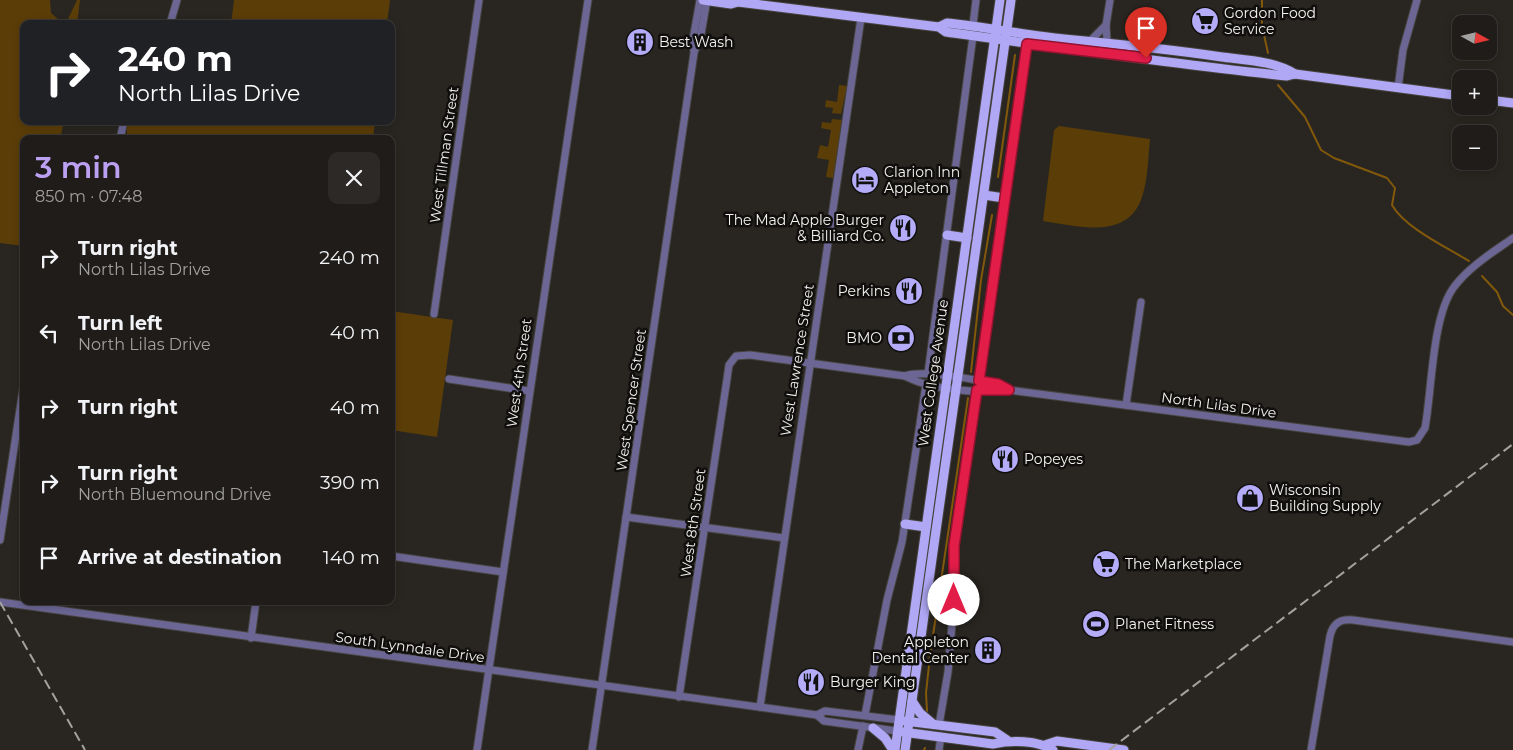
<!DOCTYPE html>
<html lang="en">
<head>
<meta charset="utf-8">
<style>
  body { margin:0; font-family:Montserrat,sans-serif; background:#2c2926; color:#f1f3f6; height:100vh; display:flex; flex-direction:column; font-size:19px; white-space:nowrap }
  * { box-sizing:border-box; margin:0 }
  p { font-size:16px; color:#a1a1a2 }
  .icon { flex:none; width:28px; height:28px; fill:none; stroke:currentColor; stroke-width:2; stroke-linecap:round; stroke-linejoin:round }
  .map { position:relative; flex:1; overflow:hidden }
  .side { position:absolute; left:20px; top:135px; width:375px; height:470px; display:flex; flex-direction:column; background:#1f1c19; border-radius:10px; box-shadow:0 2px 8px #0003,0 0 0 1px #3c3a38 }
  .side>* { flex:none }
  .banner { position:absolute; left:20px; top:20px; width:375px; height:105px; border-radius:10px; box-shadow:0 2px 8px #0003,0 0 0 1px #3c3a38; background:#202124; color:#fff; overflow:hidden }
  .needle { width:32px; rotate:98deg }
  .controls { position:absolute; left:1452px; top:15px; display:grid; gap:10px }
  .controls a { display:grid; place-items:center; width:45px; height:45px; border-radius:10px; background:#1f1c19; box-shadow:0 2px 8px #0003,0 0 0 1px #3c3a38; font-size:25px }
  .pin { position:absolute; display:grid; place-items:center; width:42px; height:42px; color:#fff; margin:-51px -21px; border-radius:50% 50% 50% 0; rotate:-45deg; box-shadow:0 0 5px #0007 }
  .pin .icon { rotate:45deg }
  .me { position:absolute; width:55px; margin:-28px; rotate:0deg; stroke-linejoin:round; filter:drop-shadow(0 0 4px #0008) }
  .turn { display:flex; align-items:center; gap:18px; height:105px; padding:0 15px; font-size:22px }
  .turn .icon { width:65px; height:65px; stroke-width:2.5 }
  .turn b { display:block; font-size:35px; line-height:42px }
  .round { display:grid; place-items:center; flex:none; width:52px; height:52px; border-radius:10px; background:#2c2926 }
  .overview { display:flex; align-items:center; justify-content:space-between; height:85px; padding:0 15px }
  h1 { font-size:30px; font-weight:600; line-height:38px; color:#bca0f2 }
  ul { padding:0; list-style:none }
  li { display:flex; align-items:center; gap:15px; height:75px; padding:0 15px }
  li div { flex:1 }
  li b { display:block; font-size:19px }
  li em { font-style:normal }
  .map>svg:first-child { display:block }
</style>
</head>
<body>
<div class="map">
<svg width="1513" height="750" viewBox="0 0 1513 750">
  <rect width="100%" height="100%" fill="#292621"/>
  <g fill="#5b3d07">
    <polygon points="0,0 50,0 51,13 59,20 68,19 77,0 80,0 77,24 24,24 24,121 64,121 60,139 24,139 24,246 0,243"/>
    <polygon points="234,0 390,0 387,24 231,24"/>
    <polygon points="839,85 847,86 841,114 832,113 833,108 825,107 826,100 837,102"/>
    <polygon points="832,119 842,120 833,178 826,177 829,160 817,158 820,145 828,147 831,130 821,128 822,122 831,123"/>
    <polygon points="130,121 375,121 373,139 162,139 161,135 153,139 127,139 127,127"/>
    <path d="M1059,126L1150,139C1148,158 1148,179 1142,197C1128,241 1076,226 1043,221L1054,130Z"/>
    <polygon points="391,311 453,320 437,437 391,430"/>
  </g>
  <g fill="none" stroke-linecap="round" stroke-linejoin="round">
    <g stroke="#82580b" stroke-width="2">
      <polyline points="1262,0 1262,26 1268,53"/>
      <path d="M1278,85L1305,117L1321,150L1334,158L1387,178L1395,188L1392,205C1405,228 1446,247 1469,261"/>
      <polyline points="998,177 1015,55"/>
      <polyline points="1482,276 1497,292 1503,306 1513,315"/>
      <polyline points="971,372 981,280 992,215"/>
      <polyline points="927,711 926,693 930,656 968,398"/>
      <polyline points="924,750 925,748"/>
    </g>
    <g stroke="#46433e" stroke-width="9">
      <g id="minor">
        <polyline points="170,24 177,0"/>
        <polyline points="973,25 976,0"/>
        <polyline points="1091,40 1106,25"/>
        <polyline points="1107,41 1106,25 1110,0"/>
        <polyline points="695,50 700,40 707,0"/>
        <polyline points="1398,88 1403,50 1417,0"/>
        <polyline points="120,139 124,121"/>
        <polyline points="434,314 479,0"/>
        <polyline points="928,373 973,36"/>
        <path d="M905,376C923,369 991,381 1009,389"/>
        <polyline points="449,379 529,391"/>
        <polyline points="979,381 1027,44"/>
        <polyline points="1126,405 1141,302"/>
        <polyline points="626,517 784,538"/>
        <polyline points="0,540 24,383"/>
        <polyline points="391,556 503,572"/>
        <polyline points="0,602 817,715 825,711 899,720"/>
        <polyline points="251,638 256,601"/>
        <path d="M679,697L727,379L729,365L736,356L750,355L905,376C931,390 980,394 1009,390L1409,442L1417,440L1425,428C1432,390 1432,316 1454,287C1469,267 1493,252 1513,238"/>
        <polyline points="760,707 861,18"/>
        <polyline points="817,715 824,721 897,731"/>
        <polyline points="865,715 887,600 902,542 926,384"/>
        <polyline points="939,725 948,672 953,612 954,546 977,391"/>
        <polyline points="477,750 588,0"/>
        <polyline points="592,750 694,53 693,39 700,0"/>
        <polyline points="858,750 863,726"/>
        <polyline points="939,750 941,736"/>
        <path d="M1311,750L1330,636C1333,623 1340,619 1353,620L1513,642"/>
      </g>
    </g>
    <g stroke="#46433e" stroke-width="11">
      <g id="major">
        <path d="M703,0L731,4L738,2L939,27L946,32C1060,48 1173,64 1287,76L1295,74L1461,96"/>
        <path d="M939,27L947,23C986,27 1025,35 1064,39C1117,44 1169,49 1222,57C1245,60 1275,61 1295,74"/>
        <polyline points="1489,100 1513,103"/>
        <polyline points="984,195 1004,198"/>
        <polyline points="947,235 967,238"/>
        <polyline points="905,524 926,527"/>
        <polyline points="912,701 920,713 933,724"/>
        <polyline points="905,721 995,732 1007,740"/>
        <polyline points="873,728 885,738 893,750"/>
        <path d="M903,732L993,744C1011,740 1037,740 1053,750"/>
        <polyline points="1045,745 1057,741 1124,750"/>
        <polyline points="895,750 1000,0"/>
        <polyline points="905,750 1011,0"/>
      </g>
    </g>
    <use href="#minor" stroke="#6b6694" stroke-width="7"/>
    <use href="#major" stroke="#b0a8f5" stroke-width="9"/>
    <g stroke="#a4a29e" stroke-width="2" stroke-dasharray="10 5" stroke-linecap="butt">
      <polyline points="0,602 85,750"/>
      <polyline points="1109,750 1513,444"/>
    </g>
  </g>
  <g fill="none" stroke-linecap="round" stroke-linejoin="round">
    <g stroke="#92132f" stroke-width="12">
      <polyline id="route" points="954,600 954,546 977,390 1009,390 998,384 979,381 1027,44 1146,58"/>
    </g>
    <use href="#route" stroke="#e11d48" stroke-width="9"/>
  </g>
  <defs>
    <g id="supermarket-disc" transform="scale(1.4375)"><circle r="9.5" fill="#b4acf9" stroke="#100f0d"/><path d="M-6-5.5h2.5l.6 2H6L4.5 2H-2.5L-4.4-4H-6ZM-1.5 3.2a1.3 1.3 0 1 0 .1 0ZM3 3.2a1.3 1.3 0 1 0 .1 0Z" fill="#111"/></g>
    <g id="building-disc" transform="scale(1.4375)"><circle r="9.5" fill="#b4acf9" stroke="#100f0d"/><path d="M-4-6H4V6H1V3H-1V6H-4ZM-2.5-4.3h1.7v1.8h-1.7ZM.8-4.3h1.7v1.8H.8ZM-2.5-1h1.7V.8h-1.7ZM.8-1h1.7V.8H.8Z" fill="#111"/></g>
    <g id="hotel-disc" transform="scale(1.4375)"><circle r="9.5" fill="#b4acf9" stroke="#100f0d"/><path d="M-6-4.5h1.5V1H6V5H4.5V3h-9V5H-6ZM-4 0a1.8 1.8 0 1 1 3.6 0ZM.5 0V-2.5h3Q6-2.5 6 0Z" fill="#111"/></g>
    <g id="restaurant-disc" transform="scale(1.4375)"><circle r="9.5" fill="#b4acf9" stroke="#100f0d"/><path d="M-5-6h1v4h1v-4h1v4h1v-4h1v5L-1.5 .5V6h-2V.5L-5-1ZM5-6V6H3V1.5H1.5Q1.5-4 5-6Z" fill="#111"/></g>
    <g id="bank-disc" transform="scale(1.4375)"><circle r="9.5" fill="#b4acf9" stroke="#100f0d"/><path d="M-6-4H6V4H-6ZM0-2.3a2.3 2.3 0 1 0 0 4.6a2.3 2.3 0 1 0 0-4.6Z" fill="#111"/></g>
    <g id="shop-disc" transform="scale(1.4375)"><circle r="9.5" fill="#b4acf9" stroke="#100f0d"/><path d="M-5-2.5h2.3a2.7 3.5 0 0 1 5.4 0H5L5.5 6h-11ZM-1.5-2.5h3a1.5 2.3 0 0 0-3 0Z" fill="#111"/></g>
    <g id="stadium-disc" transform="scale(1.4375)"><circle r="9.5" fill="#b4acf9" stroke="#100f0d"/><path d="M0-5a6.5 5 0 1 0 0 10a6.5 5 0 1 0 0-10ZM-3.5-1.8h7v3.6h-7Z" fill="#111"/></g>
  </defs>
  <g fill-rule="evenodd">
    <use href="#supermarket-disc" x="1205" y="21"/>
    <use href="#building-disc" x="640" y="42"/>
    <use href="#hotel-disc" x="865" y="180"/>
    <use href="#restaurant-disc" x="903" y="228"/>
    <use href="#restaurant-disc" x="909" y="291"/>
    <use href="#bank-disc" x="901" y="338"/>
    <use href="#restaurant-disc" x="1005" y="459"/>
    <use href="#shop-disc" x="1250" y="498"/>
    <use href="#supermarket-disc" x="1106" y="564"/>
    <use href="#stadium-disc" x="1096" y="624"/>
    <use href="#building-disc" x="988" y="650"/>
    <use href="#restaurant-disc" x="811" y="682"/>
  </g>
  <g text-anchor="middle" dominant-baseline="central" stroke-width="5" stroke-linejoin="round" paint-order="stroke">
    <g font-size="14" fill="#f5f3f0" stroke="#100f0d" text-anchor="start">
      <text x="1224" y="13">Gordon Food<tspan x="1224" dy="16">Service</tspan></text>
      <text x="659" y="42">Best Wash</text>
      <text x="884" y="172">Clarion Inn<tspan x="884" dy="16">Appleton</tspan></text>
      <text x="884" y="220" text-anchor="end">The Mad Apple Burger<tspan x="884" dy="16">&amp; Billiard Co.</tspan></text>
      <text x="890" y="291" text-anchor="end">Perkins</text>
      <text x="882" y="338" text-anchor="end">BMO</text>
      <text x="1024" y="459">Popeyes</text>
      <text x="1269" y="490">Wisconsin<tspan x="1269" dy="16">Building Supply</tspan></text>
      <text x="1125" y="564">The Marketplace</text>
      <text x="1115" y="624">Planet Fitness</text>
      <text x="969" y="642" text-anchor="end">Appleton<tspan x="969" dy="16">Dental Center</tspan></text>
      <text x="830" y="682">Burger King</text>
    </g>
    <g font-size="14" fill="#f5f3f0" stroke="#100f0d">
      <text transform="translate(444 155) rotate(-82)">West Tillman Street</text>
      <text transform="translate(797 360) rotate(-81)">West Lawrence Street</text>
      <text transform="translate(519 373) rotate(-82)">West 4th Street</text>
      <text transform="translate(933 373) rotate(-82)">West College Avenue</text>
      <text transform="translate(631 400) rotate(-82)">West Spencer Street</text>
      <text transform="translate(1219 405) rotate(8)">North Lilas Drive</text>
      <text transform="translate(693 523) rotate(-82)">West 8th Street</text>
      <text transform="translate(410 647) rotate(8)">South Lynndale Drive</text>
    </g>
  </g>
</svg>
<div class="controls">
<a><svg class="needle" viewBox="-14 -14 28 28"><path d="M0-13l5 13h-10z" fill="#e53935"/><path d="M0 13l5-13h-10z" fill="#a1a1a2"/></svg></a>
<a>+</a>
<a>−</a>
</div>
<div class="pin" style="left:1146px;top:58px;background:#d93025"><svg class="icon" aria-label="arrive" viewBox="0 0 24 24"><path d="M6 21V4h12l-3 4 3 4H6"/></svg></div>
<svg class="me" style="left:954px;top:600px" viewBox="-20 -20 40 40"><circle r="19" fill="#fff"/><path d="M0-13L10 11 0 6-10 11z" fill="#e11d48"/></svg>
<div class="banner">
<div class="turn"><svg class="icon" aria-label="right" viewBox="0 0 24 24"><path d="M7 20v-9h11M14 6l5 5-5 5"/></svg><div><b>240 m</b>North Lilas Drive</div></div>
</div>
<section class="side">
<div class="overview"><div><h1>3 min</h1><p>850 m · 07:48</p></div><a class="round"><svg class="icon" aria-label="close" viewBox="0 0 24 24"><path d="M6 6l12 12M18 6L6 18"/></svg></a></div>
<ul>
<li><svg class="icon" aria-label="right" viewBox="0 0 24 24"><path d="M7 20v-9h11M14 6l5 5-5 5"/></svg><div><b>Turn right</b><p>North Lilas Drive</p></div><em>240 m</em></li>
<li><svg class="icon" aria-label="left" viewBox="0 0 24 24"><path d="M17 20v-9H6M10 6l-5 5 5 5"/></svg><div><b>Turn left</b><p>North Lilas Drive</p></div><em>40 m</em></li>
<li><svg class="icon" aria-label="right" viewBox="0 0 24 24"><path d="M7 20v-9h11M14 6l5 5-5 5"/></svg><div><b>Turn right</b></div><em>40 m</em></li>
<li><svg class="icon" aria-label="right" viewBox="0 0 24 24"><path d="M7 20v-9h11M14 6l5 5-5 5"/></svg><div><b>Turn right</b><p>North Bluemound Drive</p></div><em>390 m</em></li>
<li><svg class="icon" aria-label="arrive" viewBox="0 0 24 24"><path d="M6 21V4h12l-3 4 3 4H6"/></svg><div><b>Arrive at destination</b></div><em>140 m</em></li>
</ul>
</section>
</div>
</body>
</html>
